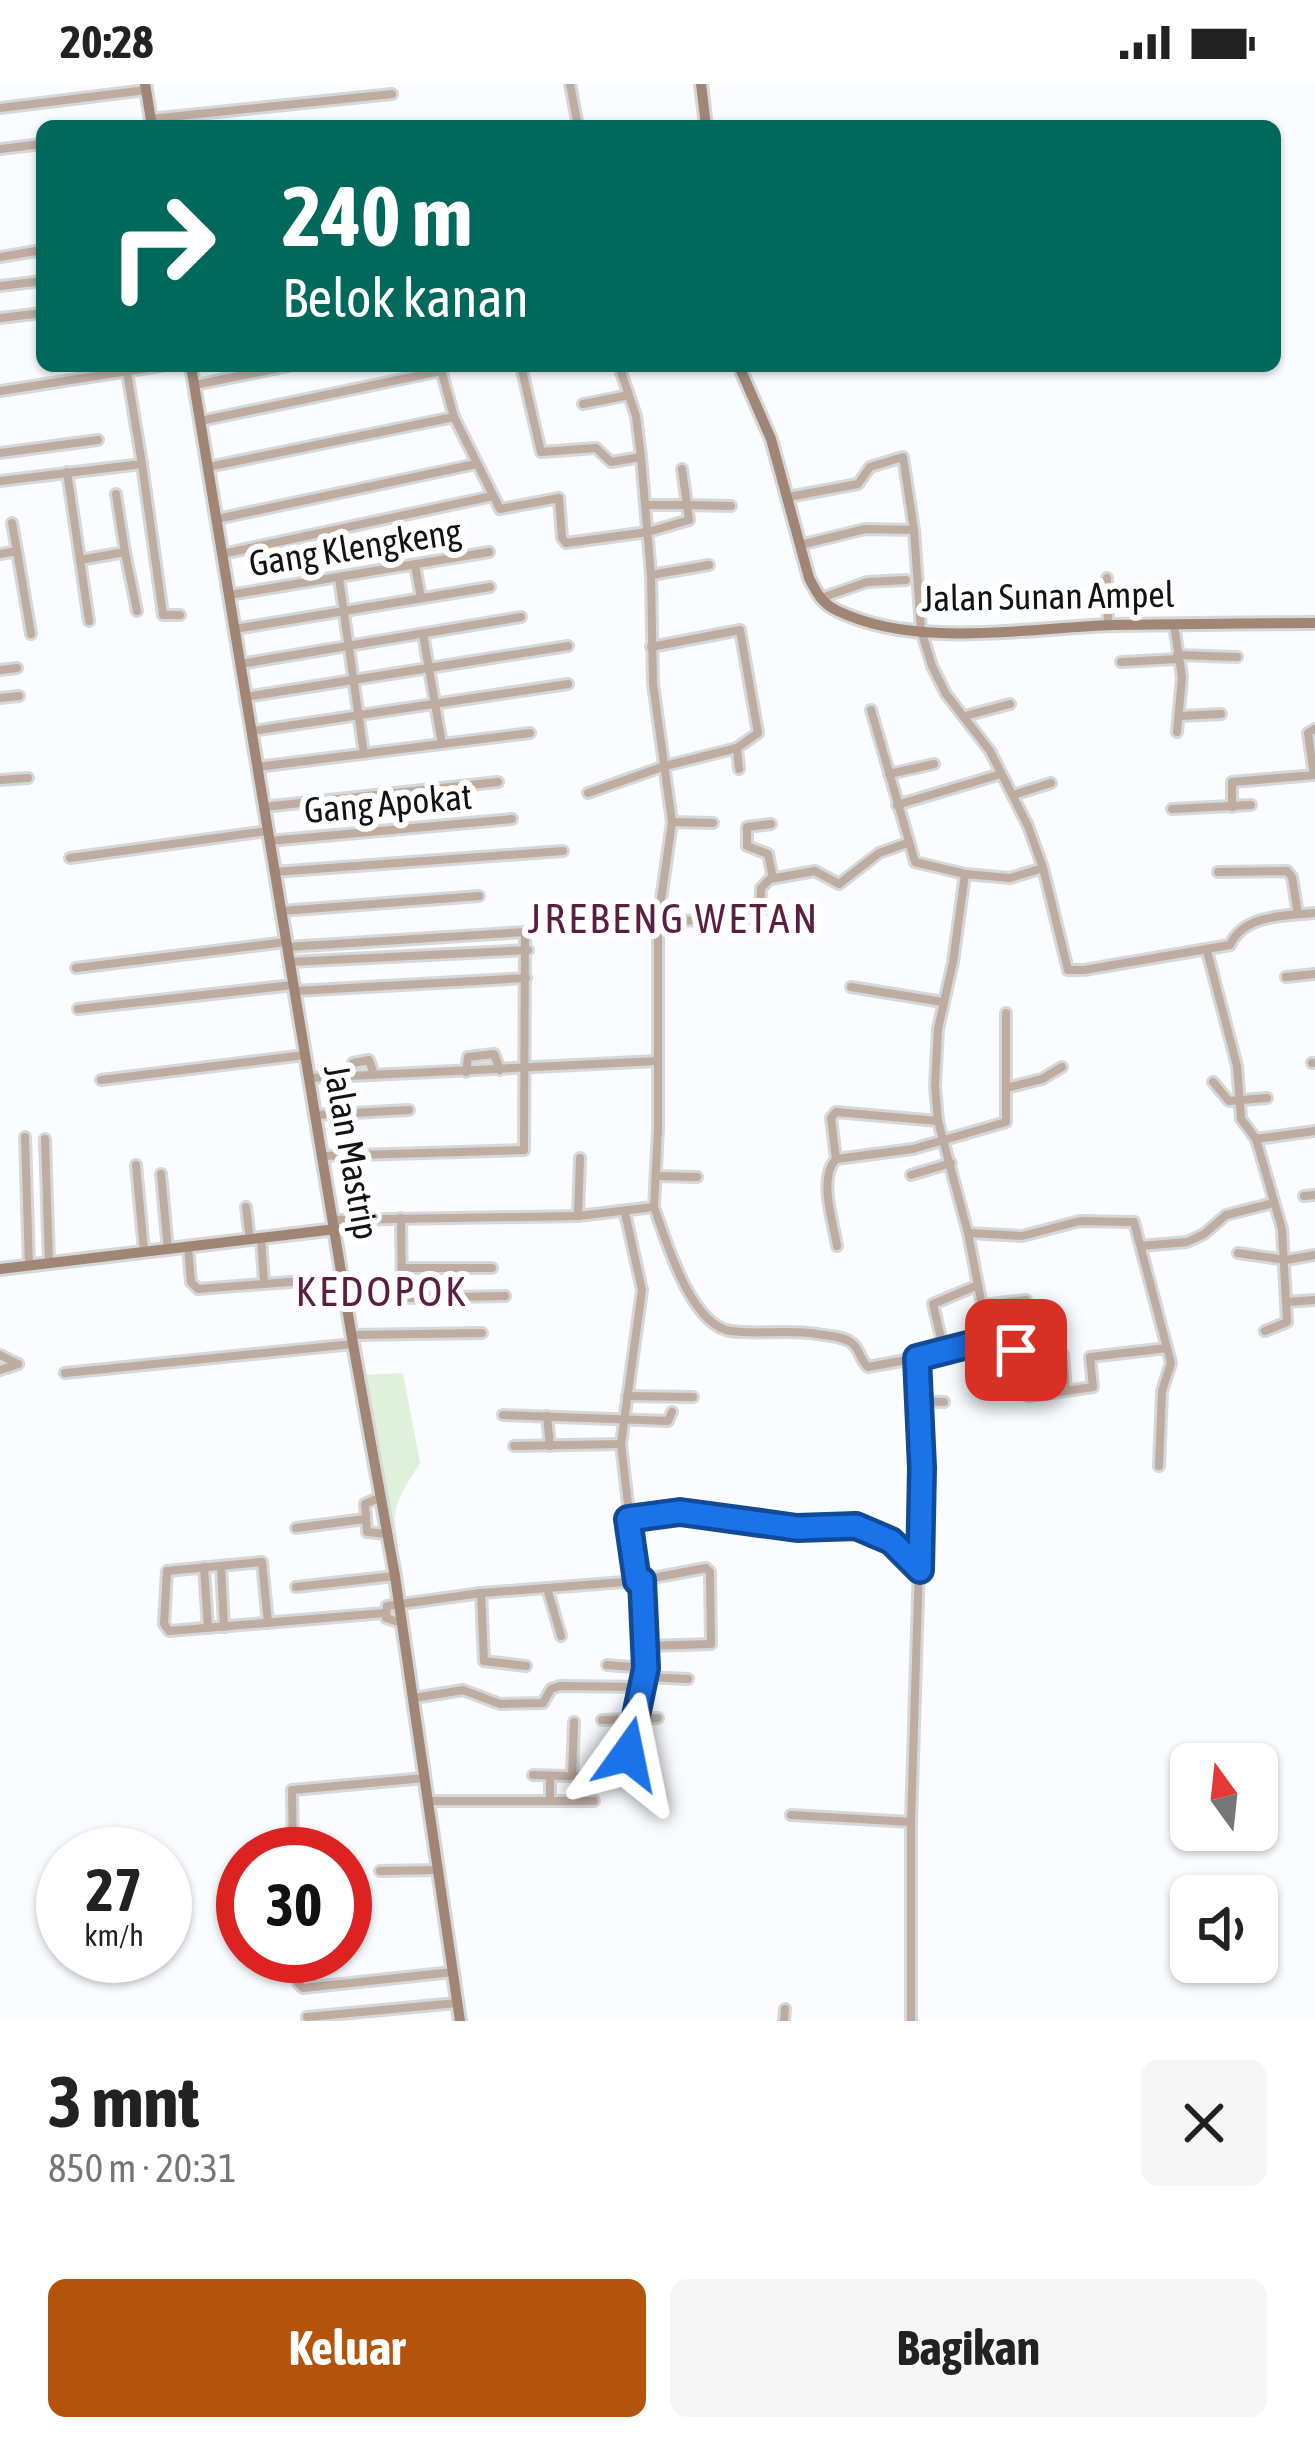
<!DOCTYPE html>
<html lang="id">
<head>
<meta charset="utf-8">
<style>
  body { margin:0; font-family:"Asap Condensed",sans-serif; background:#f6f6f6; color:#222; height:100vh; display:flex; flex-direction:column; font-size:45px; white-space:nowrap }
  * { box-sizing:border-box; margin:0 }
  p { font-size:39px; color:#767676 }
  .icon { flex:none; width:66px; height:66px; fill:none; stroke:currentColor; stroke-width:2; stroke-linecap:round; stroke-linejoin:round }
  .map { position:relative; height:1937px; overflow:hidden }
  .panel { display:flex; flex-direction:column; background:#fff; flex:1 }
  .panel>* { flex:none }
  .hud { position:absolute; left:36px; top:36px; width:1245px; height:252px; border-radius:18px; box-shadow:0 3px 9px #0004; background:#00695c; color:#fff; overflow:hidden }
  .needle { width:78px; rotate:345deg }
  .tools { position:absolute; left:1170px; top:1659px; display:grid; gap:24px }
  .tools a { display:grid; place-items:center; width:108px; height:108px; border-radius:18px; background:#fff; box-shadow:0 3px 9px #0004; font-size:60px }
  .speed { position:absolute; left:36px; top:1743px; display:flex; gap:24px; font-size:60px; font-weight:700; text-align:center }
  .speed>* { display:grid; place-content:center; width:156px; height:156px; border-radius:50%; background:#fff; box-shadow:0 3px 9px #0004; line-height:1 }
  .speed small { font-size:30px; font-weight:400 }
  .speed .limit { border:18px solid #d22; background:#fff; color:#111 }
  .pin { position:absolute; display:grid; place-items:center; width:102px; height:102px; color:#fff; margin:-51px; border-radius:24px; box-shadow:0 6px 18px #0006 }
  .me { position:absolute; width:132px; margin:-66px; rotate:12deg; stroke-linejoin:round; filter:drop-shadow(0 0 9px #0008) }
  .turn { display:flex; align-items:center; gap:42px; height:252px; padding:0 48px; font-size:54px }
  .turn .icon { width:156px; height:156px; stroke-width:2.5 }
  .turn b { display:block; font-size:84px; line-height:102px }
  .round { display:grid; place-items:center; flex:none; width:126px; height:126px; border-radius:18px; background:#f6f6f6 }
  .summary { display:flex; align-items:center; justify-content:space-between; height:204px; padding:0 48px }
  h1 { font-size:72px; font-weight:700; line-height:90px }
  .cta { display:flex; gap:24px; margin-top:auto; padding:24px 48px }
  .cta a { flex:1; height:138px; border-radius:18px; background:#b45309; color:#fff; font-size:48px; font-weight:700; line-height:138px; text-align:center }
  .cta a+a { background:#f6f6f6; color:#222 }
  .status { display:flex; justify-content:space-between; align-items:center; height:84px; padding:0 60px; background:#fff; direction:ltr }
  .status svg { height:33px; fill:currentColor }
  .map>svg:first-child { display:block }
</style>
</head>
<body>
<div class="status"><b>20:28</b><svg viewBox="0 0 49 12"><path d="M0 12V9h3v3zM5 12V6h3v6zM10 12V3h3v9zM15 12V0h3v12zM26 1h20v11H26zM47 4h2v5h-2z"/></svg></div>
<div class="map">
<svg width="1315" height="1937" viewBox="0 0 1315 1937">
  <rect width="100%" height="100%" fill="#fafcff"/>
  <path fill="#dff1da" d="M403,1289L420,1379C409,1397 394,1416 395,1438C396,1452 400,1454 394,1468L364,1291Z"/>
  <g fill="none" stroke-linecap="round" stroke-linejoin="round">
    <g stroke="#d5d7d9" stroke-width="14">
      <g id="minor">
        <polyline points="570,0 578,42"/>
        <polyline points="0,24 146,6"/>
        <polyline points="150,35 392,10"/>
        <polyline points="0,65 42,60"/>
        <polyline points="0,173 42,166"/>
        <polyline points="0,202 42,197"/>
        <polyline points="0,234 42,229"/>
        <polyline points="440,282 454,333 500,425 559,414 562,454 566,459 648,448 689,436 687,421 645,421"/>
        <polyline points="521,282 541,368 596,364 611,378 641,373"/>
        <polyline points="195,301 289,282"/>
        <polyline points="0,307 161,282"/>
        <polyline points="583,320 629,311"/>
        <polyline points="200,337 441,287"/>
        <polyline points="0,369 98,356"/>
        <polyline points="142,380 163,531 180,531"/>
        <polyline points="208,383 454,333"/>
        <polyline points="682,385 687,421 731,422"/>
        <polyline points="67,388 89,537"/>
        <polyline points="0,397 142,380 127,288"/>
        <polyline points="116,410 125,468"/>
        <path d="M788,413L858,400L870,383L903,373L914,446L921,546L932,582L946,610L990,667L1028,742L1043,784L1068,886H1084L1230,861C1244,830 1285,832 1315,829"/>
        <polyline points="217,435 476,380"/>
        <polyline points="800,461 865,445 914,446"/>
        <polyline points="17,467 31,550"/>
        <polyline points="0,470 17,467 12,439"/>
        <polyline points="222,470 493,412"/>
        <polyline points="80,476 125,468 137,527"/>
        <polyline points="415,481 421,514"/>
        <polyline points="651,491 709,481"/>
        <polyline points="339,494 364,670"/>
        <polyline points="1107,494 1108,541"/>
        <polyline points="229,511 489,468"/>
        <polyline points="821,514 867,498 906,496"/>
        <polyline points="1174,541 1182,593 1177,648"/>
        <polyline points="235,545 490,503"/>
        <polyline points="423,550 442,660"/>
        <polyline points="1177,571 1237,573"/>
        <polyline points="1121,578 1178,575"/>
        <polyline points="240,580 521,533"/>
        <polyline points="0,586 17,584"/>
        <polyline points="245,613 568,562"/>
        <polyline points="0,614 19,612"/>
        <polyline points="871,626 915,778 965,790"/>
        <polyline points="965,632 1010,620"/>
        <polyline points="1180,632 1221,630"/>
        <polyline points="252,647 568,600"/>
        <polyline points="737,664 739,685"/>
        <polyline points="257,683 530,649"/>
        <polyline points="889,690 934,680"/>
        <polyline points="1314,691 1308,649 1315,645"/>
        <polyline points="0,696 28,694"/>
        <polyline points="588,709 665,682 737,664 758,649 740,546 651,563"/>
        <polyline points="1013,711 1051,699"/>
        <polyline points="897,721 1001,690"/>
        <polyline points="263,723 498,698"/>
        <polyline points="1232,723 1232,698 1315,691"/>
        <polyline points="1172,725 1251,721"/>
        <polyline points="672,738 713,739"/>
        <polyline points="771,740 747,743 747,762 768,770 773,794"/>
        <polyline points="269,757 512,735"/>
        <polyline points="70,774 267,747"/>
        <polyline points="274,788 563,767"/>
        <polyline points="1218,788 1287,787 1292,793 1298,830"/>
        <polyline points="281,827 479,812"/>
        <polyline points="287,863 525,848 566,837 628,839 753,834 760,830 761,804 770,795 815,787 839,800 879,769 907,759"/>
        <polyline points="1207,867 1237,982 1241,1035 1256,1055"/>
        <polyline points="289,878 528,866"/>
        <polyline points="76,884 286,858"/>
        <polyline points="1286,893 1315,890"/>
        <polyline points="851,903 943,918"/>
        <polyline points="295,907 526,894"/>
        <polyline points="78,925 293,901"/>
        <polyline points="1312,979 1315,979"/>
        <polyline points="466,988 468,973 494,970 500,986"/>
        <polyline points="351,992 353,979 369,976 374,991"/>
        <polyline points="309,994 658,977"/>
        <polyline points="101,996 305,971"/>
        <polyline points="1213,998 1229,1017 1267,1014"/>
        <polyline points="1006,1004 1042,995 1062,983"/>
        <polyline points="315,1031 409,1026"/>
        <polyline points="1315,1047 1256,1055 1282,1145 1286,1218 1315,1216"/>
        <polyline points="25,1053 29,1182"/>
        <polyline points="45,1055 49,1179"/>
        <polyline points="322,1072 524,1066 525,848"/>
        <polyline points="836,1075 831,1034 836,1028 938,1037"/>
        <polyline points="136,1081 144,1167"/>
        <polyline points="161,1090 168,1166"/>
        <polyline points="911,1091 951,1079"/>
        <polyline points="656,1092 697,1093"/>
        <polyline points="1304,1112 1315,1111"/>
        <polyline points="246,1123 250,1156"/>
        <path d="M654,1123C666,1157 691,1242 731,1247C760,1251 788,1245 817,1250C827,1252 845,1252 853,1260C861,1268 860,1276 868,1283L917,1274"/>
        <polyline points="578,1132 580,1074"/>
        <polyline points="335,1136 578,1132 654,1123 658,1045 658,837 672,738 653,600 651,491 641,373 636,332 619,282"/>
        <polyline points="969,1149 1022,1152 1080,1137 1134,1138 1171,1279 1162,1307 1159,1382"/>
        <polyline points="261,1154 264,1198"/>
        <path d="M837,1162C833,1137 818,1094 836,1075L913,1065L1006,1038V929"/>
        <polyline points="1141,1162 1187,1158 1204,1150 1226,1131 1273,1119"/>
        <polyline points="188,1163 191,1198 198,1205 342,1194"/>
        <polyline points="1238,1169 1286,1176 1315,1171"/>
        <polyline points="402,1184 492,1184"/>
        <polyline points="386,1214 402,1214 401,1134"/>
        <polyline points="402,1214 505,1212"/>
        <polyline points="982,1221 1026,1216 1029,1227 1023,1274"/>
        <polyline points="1265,1247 1287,1238 1286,1218"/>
        <polyline points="352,1251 482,1249"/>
        <path d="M987,1256C1026,1265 1023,1275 1028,1312L1066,1307"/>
        <polyline points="944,1267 933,1220 978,1201"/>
        <polyline points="1063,1270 1066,1307 1093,1303 1090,1273 1167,1264"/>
        <polyline points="0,1271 18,1280"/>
        <polyline points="0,1286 18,1280"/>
        <polyline points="65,1289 353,1260"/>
        <polyline points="627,1312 693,1313"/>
        <polyline points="920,1317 944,1318"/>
        <polyline points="503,1331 668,1337 672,1328"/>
        <polyline points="547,1332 550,1362"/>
        <polyline points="514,1362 621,1360"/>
        <polyline points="381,1413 365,1420 367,1448 387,1450"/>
        <polyline points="629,1435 684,1428 797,1444 856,1442 891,1457 919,1485"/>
        <polyline points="296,1444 365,1435"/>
        <polyline points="221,1482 224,1543"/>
        <polyline points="204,1483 208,1544"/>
        <polyline points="642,1496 706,1484 710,1488 711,1560 646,1562"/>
        <polyline points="296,1503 395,1492"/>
        <polyline points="547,1504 561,1552"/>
        <polyline points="481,1509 484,1577 526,1582"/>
        <polyline points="268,1539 262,1478 167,1487 164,1540 169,1547 384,1529"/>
        <polyline points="402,1539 386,1534 387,1522 481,1509 637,1497 621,1360 642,1206 625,1129"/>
        <polyline points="607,1581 646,1584"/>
        <polyline points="645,1593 688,1595"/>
        <polyline points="414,1614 463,1606 500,1620 543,1619 551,1605 560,1602 643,1603"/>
        <polyline points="602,1636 658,1634"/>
        <path d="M628,1670C636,1620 662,1540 639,1496"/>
        <polyline points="533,1691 597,1693"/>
        <polyline points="550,1692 550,1717"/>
        <polyline points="572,1692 574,1638"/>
        <polyline points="429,1717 594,1717"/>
        <polyline points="791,1731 911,1738"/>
        <polyline points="293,1770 292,1706 425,1694"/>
        <polyline points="380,1787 437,1786"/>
        <polyline points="297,1872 298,1899 303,1904 453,1888"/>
        <polyline points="307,1933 457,1919"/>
        <polyline points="784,1937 785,1925"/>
        <polyline points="911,1937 911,1738 922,1384 917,1274 984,1258 988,1253 968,1149 938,1037 935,1002 938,945 953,878 965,790 1010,794 1043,784"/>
      </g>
    </g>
    <g stroke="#d5d7d9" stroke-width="16">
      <g id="secondary">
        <polyline points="145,0 152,42"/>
        <polyline points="701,0 706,42"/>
        <polyline points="191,282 353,1260 395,1492 460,1937"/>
        <path d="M739,282L771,355L809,494C817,509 822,520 838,527C917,565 1028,544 1112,541C1180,540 1248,539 1315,539"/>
        <polyline points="0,1185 336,1145"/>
      </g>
    </g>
    <use href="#minor" stroke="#bfaca1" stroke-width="8"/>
    <use href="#secondary" stroke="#a18676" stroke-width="10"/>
  </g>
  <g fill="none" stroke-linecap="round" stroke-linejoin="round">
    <g stroke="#114b97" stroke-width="30">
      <polyline id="route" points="628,1670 646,1584 642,1496 637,1497 628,1435 680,1428 797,1444 856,1442 891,1457 920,1486 922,1384 917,1274 987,1256 1016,1266"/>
    </g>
    <use href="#route" stroke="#1a73e8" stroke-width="21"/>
  </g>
  <g text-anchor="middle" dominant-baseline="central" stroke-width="12" stroke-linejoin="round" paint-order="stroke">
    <g font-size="36" fill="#121314" stroke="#fff">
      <text transform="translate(355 463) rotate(-9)">Gang Klengkeng</text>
      <text transform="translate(1048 512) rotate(-1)">Jalan Sunan Ampel</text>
      <text transform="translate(388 719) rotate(-5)">Gang Apokat</text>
      <text transform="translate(352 1068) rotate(80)">Jalan Mastrip</text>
    </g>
    <g font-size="42" letter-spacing="3" fill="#5c1e40" stroke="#fff">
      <text x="674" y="834">JREBENG WETAN</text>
      <text x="382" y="1207">KEDOPOK</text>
    </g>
  </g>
</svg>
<div class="tools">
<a><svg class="needle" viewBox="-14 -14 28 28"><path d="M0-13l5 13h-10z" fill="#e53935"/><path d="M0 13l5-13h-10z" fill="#767676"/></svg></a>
<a><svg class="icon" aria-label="sound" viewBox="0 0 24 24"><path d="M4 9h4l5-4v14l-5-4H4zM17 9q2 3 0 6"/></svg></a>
</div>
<div class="speed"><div>27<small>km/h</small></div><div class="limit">30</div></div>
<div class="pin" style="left:1016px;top:1266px;background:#d93025"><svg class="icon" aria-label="arrive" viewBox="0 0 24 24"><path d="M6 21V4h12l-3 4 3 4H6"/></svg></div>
<svg class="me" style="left:628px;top:1670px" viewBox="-20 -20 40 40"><path d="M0-17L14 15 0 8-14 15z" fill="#1a73e8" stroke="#fff" stroke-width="4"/></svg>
<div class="hud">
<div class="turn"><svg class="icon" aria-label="right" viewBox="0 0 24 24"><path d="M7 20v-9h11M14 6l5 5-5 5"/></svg><div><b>240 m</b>Belok kanan</div></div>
</div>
</div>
<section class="panel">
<div class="summary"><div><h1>3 mnt</h1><p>850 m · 20:31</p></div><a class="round"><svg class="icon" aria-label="close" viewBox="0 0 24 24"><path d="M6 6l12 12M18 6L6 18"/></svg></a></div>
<div class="cta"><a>Keluar</a><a>Bagikan</a></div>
</section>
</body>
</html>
